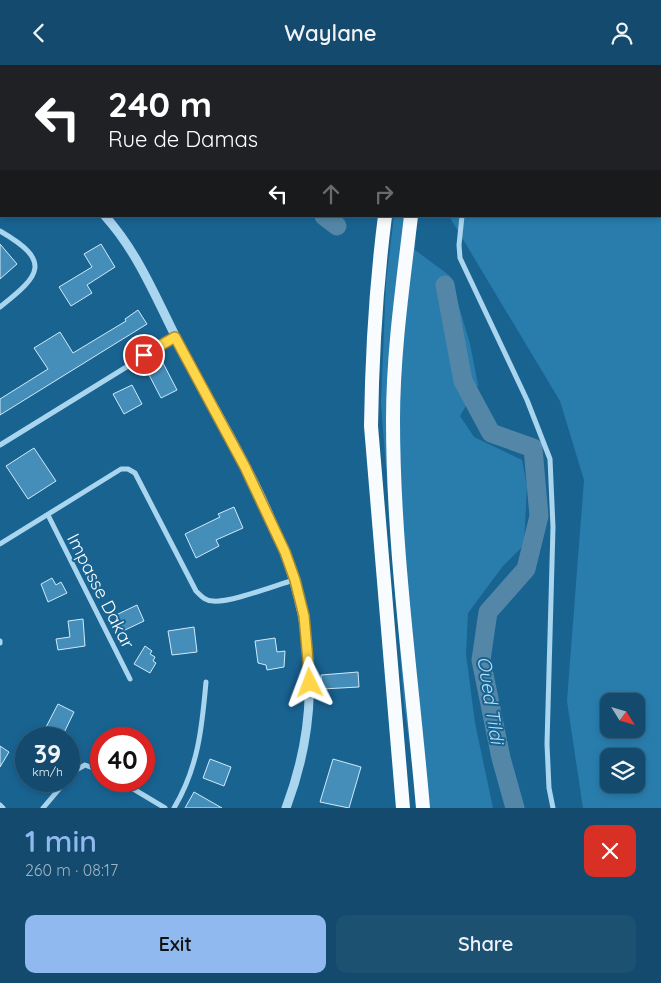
<!DOCTYPE html>
<html lang="en">
<head>
<meta charset="utf-8">
<style>
  body { margin:0; font-family:Quicksand,sans-serif; background:#1c5172; color:#f1f3f6; height:100vh; display:flex; flex-direction:column; font-size:19px; white-space:nowrap }
  * { box-sizing:border-box; margin:0 }
  p { font-size:16px; color:#9db3c2 }
  .icon { flex:none; width:28px; height:28px; fill:none; stroke:currentColor; stroke-width:2; stroke-linecap:round; stroke-linejoin:round }
  .map { position:relative; height:743px; overflow:hidden }
  .panel { display:flex; flex-direction:column; background:#134a6d; flex:1 }
  .panel>* { flex:none }
  .guide { position:absolute; left:0px; top:0px; width:661px; height:152px; box-shadow:0 2px 8px #0003,0 0 0 1px #326280; background:#202124; color:#fff; overflow:hidden }
  .needle { width:32px; rotate:127deg }
  .fabs { position:absolute; left:600px; top:628px; display:grid; gap:10px }
  .fabs a { display:grid; place-items:center; width:45px; height:45px; border-radius:10px; background:#134a6d; box-shadow:0 2px 8px #0003,0 0 0 1px #326280; font-size:25px }
  .speed { position:absolute; left:15px; top:662px; display:flex; gap:10px; font-size:25px; font-weight:700; text-align:center }
  .speed>* { display:grid; place-content:center; width:65px; height:65px; border-radius:50%; background:#134a6d; box-shadow:0 2px 8px #0003,0 0 0 1px #326280; line-height:1 }
  .speed small { font-size:12px; font-weight:400 }
  .speed .limit { border:8px solid #d22; background:#fff; color:#111 }
  .pin { position:absolute; display:grid; place-items:center; width:42px; height:42px; color:#fff; margin:-21px; border:2px solid #fff; border-radius:50%; box-shadow:0 1px 5px #0007 }
  .me { position:absolute; width:55px; margin:-28px; rotate:357deg; stroke-linejoin:round; filter:drop-shadow(0 0 4px #0008) }
  .turn { display:flex; align-items:center; gap:18px; height:105px; padding:0 25px; font-size:22px }
  .turn .icon { width:65px; height:65px; stroke-width:2.5 }
  .turn b { display:block; font-size:35px; line-height:42px }
  .lanes { display:flex; align-items:center; height:48px; padding:0 25px; background:#0003; justify-content:center; gap:25px; direction:ltr }
  .lanes .off { opacity:.35 }
  .round { display:grid; place-items:center; flex:none; width:52px; height:52px; border-radius:10px; background:#1c5172 }
  .summary { display:flex; align-items:center; justify-content:space-between; height:85px; padding:0 25px }
  h1 { font-size:30px; font-weight:600; line-height:38px; color:#90b9f0 }
  .primary-button { display:flex; gap:10px; margin-top:auto; padding:10px 25px }
  .primary-button a { flex:1; height:58px; border-radius:10px; background:#90b9f0; color:#111; font-size:20px; font-weight:600; line-height:58px; text-align:center }
  .primary-button a+a { background:#1c5172; color:#f1f3f6 }
  header { display:flex; justify-content:space-between; align-items:center; height:65px; padding:0 25px; background:#134a6d; font-size:22px; font-weight:600 }
  .map>svg:first-child { display:block }
</style>
</head>
<body>
<header><svg class="icon" aria-label="back" viewBox="0 0 24 24"><path d="M15 5l-7 7 7 7"/></svg>Waylane<svg class="icon" aria-label="person" viewBox="0 0 24 24"><circle cx="12" cy="8" r="4"/><path d="M4 21q1-7 8-7t8 7"/></svg></header>
<div class="map">
<svg width="661" height="743" viewBox="0 0 661 743">
  <rect width="100%" height="100%" fill="#196391"/>
  <g fill="#297dad" fill-rule="evenodd">
    <path d="M436,0H661V743H583L567,636L584,415L560,336L449,151H660V1ZM609,636H636V664H609ZM609,691H636V719H609Z"/>
    <polygon points="394,151 416,151 415,185 450,211 470,279 478,320 460,351 474,372 522,395 527,421 524,480 503,501 468,548 466,589 475,658 493,743 418,743 404,639 381,338 386,217"/>
  </g>
  <g fill="none" stroke-linecap="round" stroke-linejoin="round">
    <g stroke="#5487a7" stroke-width="19">
      <polyline points="237,1 237,0"/>
      <polyline points="324,151 337,161"/>
      <polyline points="445,220 463,316 491,368 533,383 539,451 526,504 488,547 481,595 501,693 515,743"/>
    </g>
  </g>
  <g fill="#468eba" stroke="#cfeafb">
    <polygon points="0,179 17,199 0,214"/>
    <polygon points="101,179 115,202 87,220 92,228 71,241 59,222 92,202 84,189"/>
    <polygon points="138,245 147,259 0,350 0,334 48,304 34,283 60,267 73,288 126,256 125,254"/>
    <polygon points="162,296 177,325 161,333 146,304"/>
    <polygon points="132,320 142,339 124,349 113,329"/>
    <polygon points="34,383 56,416 28,434 6,401"/>
    <polygon points="234,442 243,463 216,475 219,481 196,493 185,469 220,452 218,449"/>
    <polygon points="52,513 56,520 61,517 67,528 48,537 41,519"/>
    <polygon points="137,540 144,556 123,566 116,550"/>
    <polygon points="83,554 85,581 58,585 56,574 70,572 68,556"/>
    <polygon points="194,562 197,587 172,590 168,566"/>
    <polygon points="275,573 277,587 285,586 284,602 267,605 266,600 258,598 255,576"/>
    <polygon points="145,581 152,586 150,589 155,592 153,596 156,598 150,608 134,599"/>
    <polygon points="358,607 359,622 322,624 321,610"/>
    <polygon points="58,639 74,647 62,672 45,664"/>
    <polygon points="0,681 9,687 0,702"/>
    <polygon points="210,694 231,702 224,721 203,713"/>
    <polygon points="333,694 361,702 349,743 320,737"/>
    <polygon points="194,727 222,743 185,743"/>
  </g>
  <g fill="none" stroke-linecap="round" stroke-linejoin="round">
    <polyline stroke="#a9d5ef" stroke-width="4" points="455,1 456,0"/>
    <g stroke="#a9d5ef" stroke-width="5">
      <polyline points="80,0 84,1"/>
      <polyline points="131,1 132,0"/>
      <polyline points="462,151 459,180 460,193 527,335 550,394 553,462 547,679 549,723 553,743"/>
      <path d="M0,166C52,196 41,210 0,242"/>
      <polyline points="0,380 175,272"/>
      <polyline points="48,450 130,614"/>
      <path d="M0,479L121,404H128L135,408L196,526C201,531 205,536 213,536C230,538 276,520 294,515"/>
      <polyline points="0,576 0,578"/>
      <polyline points="69,713 76,705 85,700 101,706"/>
      <polyline points="120,716 165,743"/>
      <polyline points="0,740 3,743"/>
      <polyline points="43,743 66,716"/>
      <path d="M174,743C198,703 202,663 206,617"/>
    </g>
    <g stroke="#a9d5ef" stroke-width="9">
      <polyline points="0,83 1,83"/>
      <path d="M105,151C141,191 159,241 184,288C266,436 352,569 286,743"/>
    </g>
    <g stroke="#f8fcff" stroke-width="14">
      <polyline points="404,1 404,0"/>
      <polyline points="433,1 433,0"/>
      <path d="M385,151C376,221 372,290 371,361L403,743"/>
      <path d="M411,151C403,219 393,287 393,355C393,484 412,614 423,743"/>
    </g>
  </g>
  <g fill="none" stroke-linecap="round" stroke-linejoin="round">
    <g stroke="#a68a30" stroke-width="12">
      <polyline id="route" points="144,290 175,272 245,402 285,487 295,515 304,551 310,618"/>
    </g>
    <use href="#route" stroke="#ffd54a" stroke-width="9"/>
  </g>
  <g text-anchor="middle" dominant-baseline="central" stroke-width="4" stroke-linejoin="round" paint-order="stroke">
    <g font-size="18" fill="#fff" stroke="#196391">
      <text transform="translate(101 526) rotate(63)">Impasse Dakar</text>
    </g>
    <g font-size="19" font-style="italic" fill="#b5def6" stroke="#196391">
      <text transform="translate(491 635) rotate(81)">Oued Tildi</text>
    </g>
  </g>
</svg>
<div class="fabs">
<a><svg class="needle" viewBox="-14 -14 28 28"><path d="M0-13l5 13h-10z" fill="#e53935"/><path d="M0 13l5-13h-10z" fill="#9db3c2"/></svg></a>
<a><svg class="icon" aria-label="layers" viewBox="0 0 24 24"><path d="M12 4l9 5-9 5-9-5zM3 14l9 5 9-5"/></svg></a>
</div>
<div class="speed"><div>39<small>km/h</small></div><div class="limit">40</div></div>
<div class="pin" style="left:144px;top:290px;background:#d93025"><svg class="icon" aria-label="arrive" viewBox="0 0 24 24"><path d="M6 21V4h12l-3 4 3 4H6"/></svg></div>
<svg class="me" style="left:310px;top:618px" viewBox="-20 -20 40 40"><path d="M0-17L14 15 0 8-14 15z" fill="#ffd54a" stroke="#fff" stroke-width="4"/></svg>
<div class="guide">
<div class="turn"><svg class="icon" aria-label="left" viewBox="0 0 24 24"><path d="M17 20v-9H6M10 6l-5 5 5 5"/></svg><div><b>240 m</b>Rue de Damas</div></div>
<div class="lanes"><svg class="icon" aria-label="left" viewBox="0 0 24 24"><path d="M17 20v-9H6M10 6l-5 5 5 5"/></svg><svg class="icon off" aria-label="ahead" viewBox="0 0 24 24"><path d="M12 20V5M6 11l6-6 6 6"/></svg><svg class="icon off" aria-label="right" viewBox="0 0 24 24"><path d="M7 20v-9h11M14 6l5 5-5 5"/></svg></div>
</div>
</div>
<section class="panel">
<div class="summary"><div><h1>1 min</h1><p>260 m · 08:17</p></div><a class="round" style="background:#d93025;color:#fff"><svg class="icon" aria-label="close" viewBox="0 0 24 24"><path d="M6 6l12 12M18 6L6 18"/></svg></a></div>
<div class="primary-button"><a>Exit</a><a>Share</a></div>
</section>
</body>
</html>
